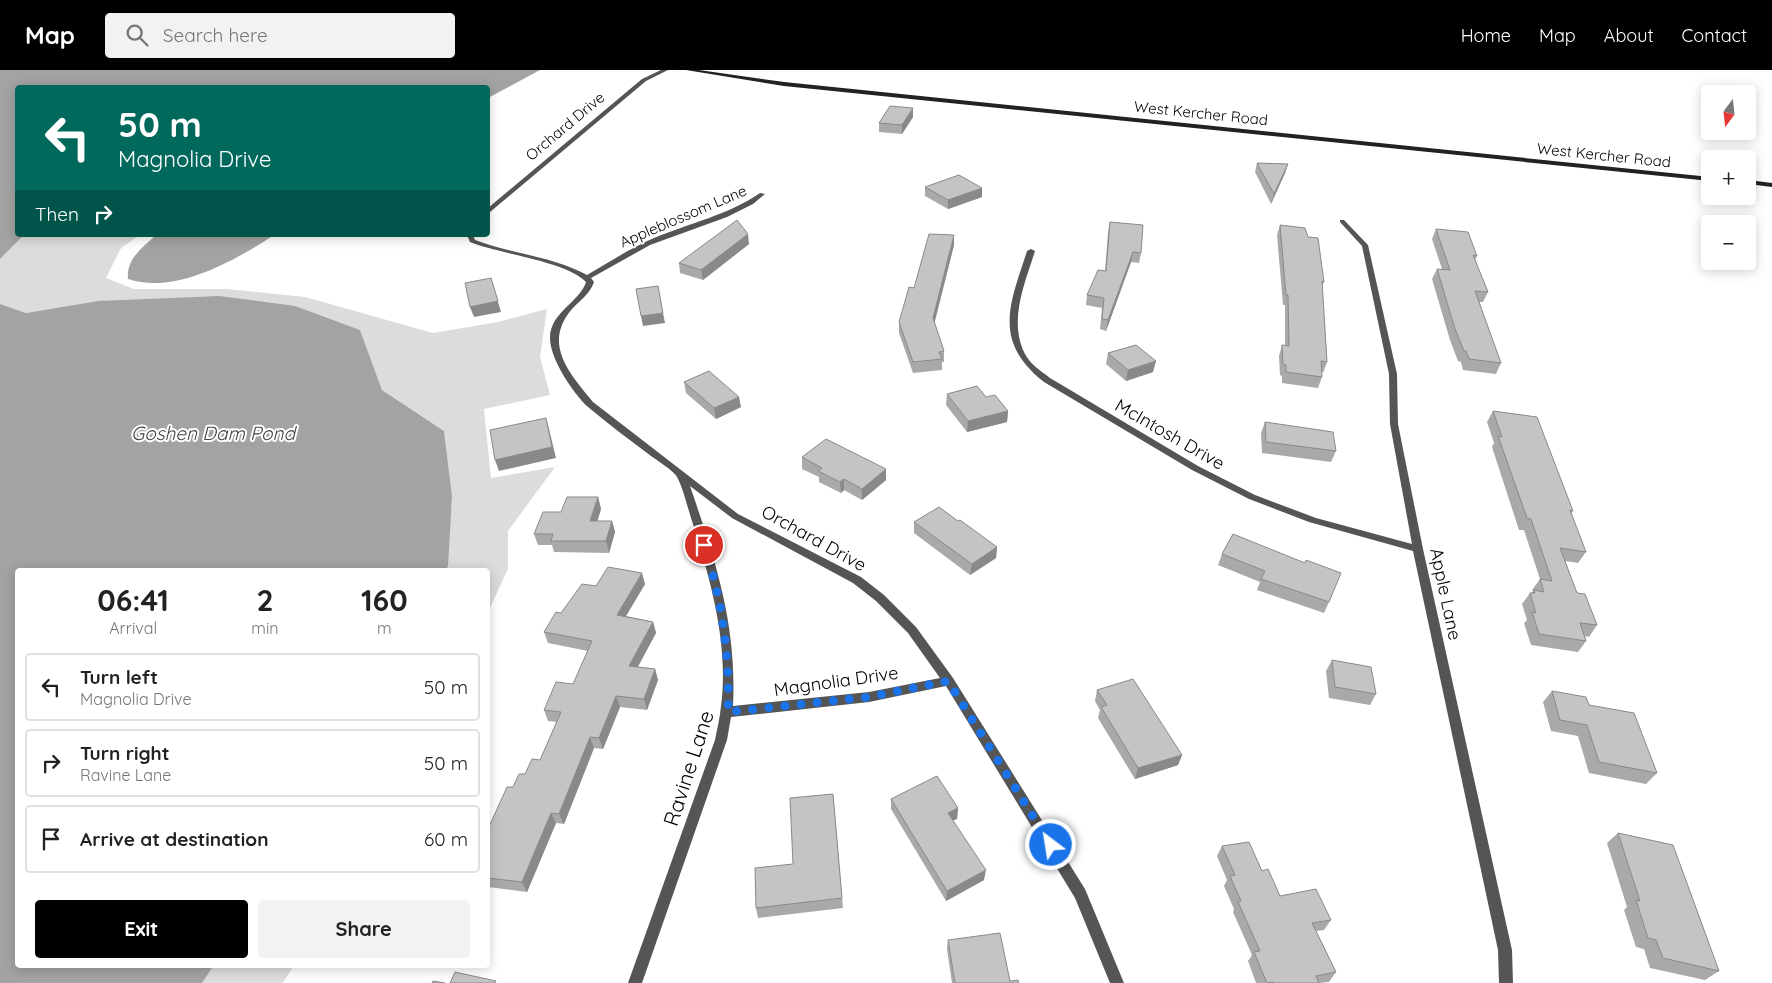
<!DOCTYPE html>
<html lang="en">
<head>
<meta charset="utf-8">
<style>
  body { margin:0; font-family:Quicksand,sans-serif; background:#f2f2f2; color:#222; height:100vh; display:flex; flex-direction:column; font-size:19px; white-space:nowrap }
  * { box-sizing:border-box; margin:0 }
  p { font-size:16px; color:#767676 }
  .icon { flex:none; width:28px; height:28px; fill:none; stroke:currentColor; stroke-width:2; stroke-linecap:round; stroke-linejoin:round }
  .map { position:relative; flex:1; overflow:hidden }
  .sheet { position:absolute; left:15px; top:498px; width:475px; height:400px; display:flex; flex-direction:column; background:#fff; border-radius:5px; box-shadow:0 2px 12px #0003 }
  .sheet>* { flex:none }
  .guide { position:absolute; left:15px; top:15px; width:475px; height:152px; border-radius:5px; box-shadow:0 2px 12px #0003; background:#00695c; color:#fff; overflow:hidden }
  .needle { width:32px; rotate:195deg }
  .buttons { position:absolute; left:1701px; top:15px; display:grid; gap:10px }
  .buttons a { display:grid; place-items:center; width:55px; height:55px; border-radius:5px; background:#fff; box-shadow:0 2px 12px #0003; font-size:25px }
  .pin { position:absolute; display:grid; place-items:center; width:42px; height:42px; color:#fff; margin:-21px; border:2px solid #fff; border-radius:50%; box-shadow:0 1px 5px #0007 }
  .me { position:absolute; width:55px; margin:-28px; rotate:329deg; stroke-linejoin:round; filter:drop-shadow(0 0 4px #0008) }
  .turn { display:flex; align-items:center; gap:18px; height:105px; padding:0 20px; font-size:22px }
  .turn .icon { width:65px; height:65px; stroke-width:2.5 }
  .turn b { display:block; font-size:35px; line-height:42px }
  .then { display:flex; align-items:center; height:48px; padding:0 20px; background:#0003; gap:10px; font-size:19px }
  .eta { display:flex; justify-content:space-evenly; align-items:center; height:85px; text-align:center }
  .eta b { font-size:30px; font-weight:700; line-height:35px }
  .button { display:flex; gap:10px; margin-top:auto; padding:10px 20px }
  .button a { flex:1; height:58px; border-radius:5px; background:#000; color:#fff; font-size:20px; font-weight:700; line-height:58px; text-align:center }
  .button a+a { background:#f2f2f2; color:#222 }
  ul { padding:0; list-style:none }
  li { display:flex; align-items:center; gap:15px; height:68px; margin:0 10px 8px; padding:0 10px; border:2px solid #e0e0e0; border-radius:5px }
  li div { flex:1 }
  li b { display:block; font-size:19px }
  li em { font-style:normal }
  header { display:flex; align-items:center; gap:30px; box-sizing:border-box; height:70px; padding:0 25px; background:#000; color:#fff }
  header strong { font-size:24px }
  nav { display:flex; gap:28px; margin-inline-start:auto; font-size:18px }
  .search { width:350px; height:45px; background:#f2f2f2; display:flex; align-items:center; gap:12px; box-sizing:border-box; padding:0 18px; border-radius:5px; color:#767676; font-size:19px }
  .map>svg:first-child { display:block }
</style>
</head>
<body>
<header>
<strong>Map</strong>
<div class="search"><svg class="icon" aria-label="search" viewBox="0 0 24 24"><circle cx="10" cy="10" r="6"/><path d="M15 15l6 6"/></svg>Search here</div>
<nav><a>Home</a><a>Map</a><a>About</a><a>Contact</a></nav>
</header>
<div class="map">
<svg width="1772" height="913" viewBox="0 0 1772 913">
  <rect width="100%" height="100%" fill="#fff"/>
  <g fill="#dcdcdc">
    <polygon points="24,165 140,165 121,178 106,208 134,219 227,219 305,227 433,263 498,252 547,239 540,287 550,325 484,339 491,408 555,397 508,461 508,499 488,542 488,500 446,500 452,426 444,361 382,320 360,260 98,231 26,243 0,234 0,189"/>
    <polygon points="214,895 294,895 283,913 202,913"/>
  </g>
  <g fill="#a3a3a3">
    <polygon points="0,0 540,0 488,28 488,18 18,18 18,165 24,165 0,189"/>
    <path d="M156,165H274C236,190 175,225 128,209C126,189 142,178 156,165Z"/>
    <polygon points="219,226 295,236 360,260 382,320 444,361 452,426 448,496 446,500 18,500 18,895 214,895 202,913 0,913 0,234 26,243 98,231"/>
  </g>
  <g fill="none" stroke-linecap="round" stroke-linejoin="round">
    <g fill="#555" fill-rule="evenodd">
      <polygon points="661,0 668,0 646,11 490,142 488,143 488,138 642,9"/>
      <path d="M760,123L765,124L753,134L727,147L650,175L591,208L594,212C590,224 580,230 572,239C542,274 570,304 593,332L738,444L861,507L884,525L916,557L953,608L1085,819L1124,913H1110L1075,828L946,616L869,632L731,647L727,670L642,913H628L715,670C717,659 720,648 721,636C729,575 711,512 693,454C688,440 684,420 677,407C674,401 658,391 651,386C630,370 608,354 588,337C573,323 550,289 550,268C550,242 580,232 586,212C566,191 499,184 470,172L467,165H473L475,170C512,184 552,186 587,205C609,192 631,178 654,168C690,153 728,145 760,123ZM690,416L732,448L853,513L876,531L908,563L940,608L869,622L733,636C737,555 716,492 690,416Z"/>
      <path d="M1340,150H1344L1368,175L1397,304L1398,354L1423,479L1512,880L1513,913H1499L1498,880L1413,481L1309,452L1249,429L1192,400L1044,312C992,271 1010,234 1027,181L1031,179L1035,181C1025,213 1008,251 1025,284C1030,294 1041,301 1050,308L1198,396L1255,425L1316,448L1412,474L1390,354L1389,304L1362,176L1340,152Z"/>
    </g>
    <g fill="#222" fill-rule="evenodd">
      <polygon points="686,0 699,0 784,12 1710,107 1710,111 784,16"/>
      <polygon points="1748,110 1772,113 1772,117 1748,114"/>
    </g>
  </g>
  <g fill="#a9a9a9">
    <polygon points="913,47 902,64 879,62 879,53"/>
    <polygon points="1257,93 1288,94 1285,103 1271,134 1255,102"/>
    <polygon points="925,117 982,127 948,139 925,126"/>
    <polygon points="1110,152 1141,183 1139,193 1131,192 1106,261 1100,259 1102,238 1086,235 1087,225 1105,201 1108,162"/>
    <polygon points="1280,155 1324,212 1322,217 1327,292 1323,303 1322,302 1322,307 1318,318 1282,313 1282,306 1280,305 1279,286 1282,275 1285,276 1285,235 1283,235 1277,165"/>
    <polygon points="1436,159 1477,186 1475,190 1488,222 1483,232 1479,232 1501,293 1496,304 1463,300 1461,292 1458,291 1450,270 1432,209 1437,199 1442,199 1432,169"/>
    <polygon points="749,174 703,210 680,203 679,193"/>
    <polygon points="954,175 934,252 944,281 944,292 942,292 942,300 913,303 899,263 899,252 914,218"/>
    <polygon points="1108,283 1153,302 1126,311 1106,294"/>
    <polygon points="684,312 741,337 716,349 686,323"/>
    <polygon points="947,324 986,327 1008,341 1007,352 967,362 946,335"/>
    <polygon points="1493,341 1573,441 1571,444 1586,482 1578,493 1565,491 1577,523 1597,555 1589,567 1585,566 1586,571 1578,582 1531,575 1524,553 1527,550 1522,534 1530,523 1531,523 1533,521 1532,520 1540,509 1524,460 1519,460 1492,377 1494,373 1487,352"/>
    <polygon points="1265,352 1336,381 1331,392 1262,383 1261,363"/>
    <polygon points="802,387 886,410 862,430 844,420 841,423 819,412 819,407 802,399"/>
    <polygon points="598,427 601,439 597,451 612,451 615,462 609,483 554,482 552,475 538,475 534,464 561,442"/>
    <polygon points="958,451 997,477 996,488 970,505 914,463 914,452"/>
    <polygon points="1233,464 1329,532 1324,543 1257,520 1260,512 1218,495 1222,484"/>
    <polygon points="645,514 626,546 653,552 656,563 637,597 655,599 658,610 647,640 620,637 603,679 594,678 564,754 556,753 527,822 488,817 488,759 513,717 525,704 540,690 557,652 548,651 544,640 573,614 588,581 548,573 544,562 561,543 596,516"/>
    <polygon points="1332,590 1376,624 1370,635 1329,628 1326,601"/>
    <polygon points="1097,620 1182,685 1178,695 1135,709 1098,648 1100,640 1095,631"/>
    <polygon points="1552,621 1589,635 1657,703 1646,714 1589,703 1578,666 1551,661 1543,632"/>
    <polygon points="833,724 843,838 758,848 756,838 793,794"/>
    <polygon points="891,729 958,738 957,749 953,750 984,810 946,831 891,739"/>
    <polygon points="1618,763 1719,901 1705,910 1650,898 1644,879 1636,877 1624,840 1627,837 1607,773"/>
    <polygon points="1222,776 1262,801 1280,826 1331,850 1324,860 1316,861 1336,902 1329,912 1319,913 1256,913 1248,891 1252,885 1233,842 1234,839 1224,816 1227,810 1217,786"/>
    <polygon points="948,870 1010,911 1019,913 952,913 947,879"/>
  </g>
  <g fill="#898989">
    <polygon points="913,38 913,47 902,64 902,55"/>
    <polygon points="1288,94 1285,103 1271,134 1274,124"/>
    <polygon points="982,118 982,127 948,139 948,130"/>
    <polygon points="748,164 749,174 703,210 701,200"/>
    <polygon points="954,165 954,175 933,259 933,248"/>
    <polygon points="1133,182 1131,192 1106,261 1108,250"/>
    <polygon points="491,208 501,242 474,247 470,237"/>
    <polygon points="663,243 665,253 643,256 641,246"/>
    <polygon points="1156,291 1153,302 1126,311 1128,300"/>
    <polygon points="739,327 741,337 716,349 714,338"/>
    <polygon points="1008,341 1007,352 967,362 968,351"/>
    <polygon points="546,348 549,359 556,388 499,401 495,390"/>
    <polygon points="886,399 886,410 862,430 862,419"/>
    <polygon points="844,409 844,420 841,423 840,412"/>
    <polygon points="598,427 601,439 594,462 590,451"/>
    <polygon points="612,451 615,462 609,483 606,471"/>
    <polygon points="997,477 996,488 970,505 972,494"/>
    <polygon points="642,503 645,514 620,556 617,545"/>
    <polygon points="653,552 656,563 632,608 629,596"/>
    <polygon points="655,599 658,610 647,640 644,629"/>
    <polygon points="616,626 620,637 603,679 599,668"/>
    <polygon points="590,667 594,678 564,754 559,744"/>
    <polygon points="1182,685 1178,695 1135,709 1138,698"/>
    <polygon points="958,738 957,749 947,753 948,743"/>
    <polygon points="551,743 556,753 527,822 522,812"/>
    <polygon points="986,800 984,810 946,831 947,821"/>
  </g>
  <g fill="#c4c4c4" stroke="#898989">
    <polygon points="890,36 913,38 902,55 879,53"/>
    <polygon points="1257,93 1288,94 1274,124"/>
    <polygon points="959,105 982,118 948,130 925,117"/>
    <polygon points="737,150 748,164 701,200 679,193"/>
    <polygon points="1110,152 1143,155 1141,183 1133,182 1108,250 1102,249 1104,228 1087,225 1098,200 1106,201"/>
    <polygon points="1280,155 1305,158 1308,167 1318,168 1324,212 1322,211 1327,292 1321,291 1322,307 1286,302 1286,295 1283,294 1282,275 1289,276 1288,225 1286,225"/>
    <polygon points="1436,159 1468,162 1477,186 1473,185 1488,222 1475,221 1501,293 1469,289 1466,281 1464,281 1455,259 1437,199 1450,200"/>
    <polygon points="929,164 954,165 933,248 944,281 939,282 942,289 913,292 899,252 909,217 914,218"/>
    <polygon points="491,208 498,231 470,237 465,213"/>
    <polygon points="658,216 663,243 641,246 636,219"/>
    <polygon points="1136,275 1156,291 1128,300 1108,283"/>
    <polygon points="709,301 739,327 714,338 684,312"/>
    <polygon points="977,316 986,327 995,325 1008,341 968,351 947,324"/>
    <polygon points="1493,341 1537,347 1573,441 1570,440 1586,482 1560,478 1577,523 1585,524 1597,555 1580,553 1586,571 1539,564 1532,542 1536,543 1530,523 1535,523 1534,520 1544,522 1540,509 1552,511 1531,449 1527,448 1498,366 1502,367"/>
    <polygon points="546,348 552,377 495,390 490,360"/>
    <polygon points="1265,352 1333,362 1336,381 1266,372"/>
    <polygon points="826,369 886,399 862,419 844,409 840,412 818,401 822,398 802,387"/>
    <polygon points="567,427 598,427 590,451 612,451 606,471 551,471 553,464 534,464 543,442 561,442"/>
    <polygon points="939,437 958,451 960,450 997,477 972,494 914,452"/>
    <polygon points="1233,464 1305,493 1306,490 1341,503 1329,532 1261,509 1265,501 1222,484"/>
    <polygon points="608,497 642,503 617,545 653,552 629,596 655,599 644,629 616,626 599,668 590,667 559,744 551,743 522,812 488,808 488,759 507,717 513,717 519,704 525,704 532,689 540,690 561,642 544,640 556,612 573,614 592,571 544,562 556,542 561,543 582,514 596,516"/>
    <polygon points="1332,590 1371,597 1376,624 1335,617"/>
    <polygon points="1133,609 1182,685 1138,698 1101,637 1107,635 1097,620"/>
    <polygon points="1552,621 1586,627 1589,635 1634,643 1657,703 1599,692 1587,655 1560,650"/>
    <polygon points="937,706 958,738 948,743 986,800 947,821 891,729"/>
    <polygon points="833,724 842,828 756,838 755,798 793,794 790,728"/>
    <polygon points="1618,763 1673,775 1719,901 1663,888 1656,870 1648,868 1636,830 1640,831"/>
    <polygon points="1249,772 1262,801 1268,799 1280,826 1316,819 1331,850 1312,853 1336,902 1316,906 1319,913 1274,913 1273,912 1267,913 1254,882 1260,881 1238,832 1241,831 1230,806 1235,805 1222,776"/>
    <polygon points="1000,863 1010,911 1018,910 1019,913 955,913 948,870"/>
    <polygon points="455,902 496,911 495,913 450,913"/>
    <polygon points="433,911 445,913 432,913"/>
  </g>
  <g fill="none" stroke-linecap="round" stroke-linejoin="round">
    <path stroke="#1a73e8" stroke-width="9" stroke-dasharray="0 16.2" d="M704,475C722,530 730,585 728,642L869,627L948,611L1051,775"/>
  </g>
  <g text-anchor="middle" dominant-baseline="central" stroke-width="4" stroke-linejoin="round" paint-order="stroke">
    <g font-size="15" fill="#000" stroke="#fff">
      <text transform="translate(1201 43) rotate(6)">West Kercher Road</text>
      <text transform="translate(565 56) rotate(-40)">Orchard Drive</text>
      <text transform="translate(1604 85) rotate(6)">West Kercher Road</text>
      <text transform="translate(683 146) rotate(-23)">Appleblossom Lane</text>
    </g>
    <g font-size="18" fill="#000" stroke="#fff">
      <text transform="translate(1170 364) rotate(30)">McIntosh Drive</text>
      <text transform="translate(814 468) rotate(29)">Orchard Drive</text>
      <text transform="translate(1446 524) rotate(78)">Apple Lane</text>
      <text transform="translate(836 611) rotate(-8)">Magnolia Drive</text>
    </g>
    <g font-size="19" font-style="italic" fill="#444" stroke="#fff">
      <text x="213" y="363">Goshen Dam Pond</text>
    </g>
    <g font-size="21" fill="#000" stroke="#fff">
      <text transform="translate(688 698) rotate(-72)">Ravine Lane</text>
    </g>
  </g>
</svg>
<div class="buttons">
<a><svg class="needle" viewBox="-14 -14 28 28"><path d="M0-13l5 13h-10z" fill="#e53935"/><path d="M0 13l5-13h-10z" fill="#767676"/></svg></a>
<a>+</a>
<a>−</a>
</div>
<div class="pin" style="left:704px;top:475px;background:#d93025"><svg class="icon" aria-label="arrive" viewBox="0 0 24 24"><path d="M6 21V4h12l-3 4 3 4H6"/></svg></div>
<svg class="me" style="left:1051px;top:775px" viewBox="-20 -20 40 40"><circle r="17" fill="#1a73e8" stroke="#fff" stroke-width="3"/><path d="M0-11L8 9 0 5-8 9z" fill="#fff"/></svg>
<div class="guide">
<div class="turn"><svg class="icon" aria-label="left" viewBox="0 0 24 24"><path d="M17 20v-9H6M10 6l-5 5 5 5"/></svg><div><b>50 m</b>Magnolia Drive</div></div>
<div class="then">Then<svg class="icon" aria-label="right" viewBox="0 0 24 24"><path d="M7 20v-9h11M14 6l5 5-5 5"/></svg></div>
</div>
<section class="sheet">
<div class="eta">
<div><b>06:41</b><p>Arrival</p></div>
<div><b>2</b><p>min</p></div>
<div><b>160</b><p>m</p></div>
</div>
<ul>
<li><svg class="icon" aria-label="left" viewBox="0 0 24 24"><path d="M17 20v-9H6M10 6l-5 5 5 5"/></svg><div><b>Turn left</b><p>Magnolia Drive</p></div><em>50 m</em></li>
<li><svg class="icon" aria-label="right" viewBox="0 0 24 24"><path d="M7 20v-9h11M14 6l5 5-5 5"/></svg><div><b>Turn right</b><p>Ravine Lane</p></div><em>50 m</em></li>
<li><svg class="icon" aria-label="arrive" viewBox="0 0 24 24"><path d="M6 21V4h12l-3 4 3 4H6"/></svg><div><b>Arrive at destination</b></div><em>60 m</em></li>
</ul>
<div class="button"><a>Exit</a><a>Share</a></div>
</section>
</div>
</body>
</html>
